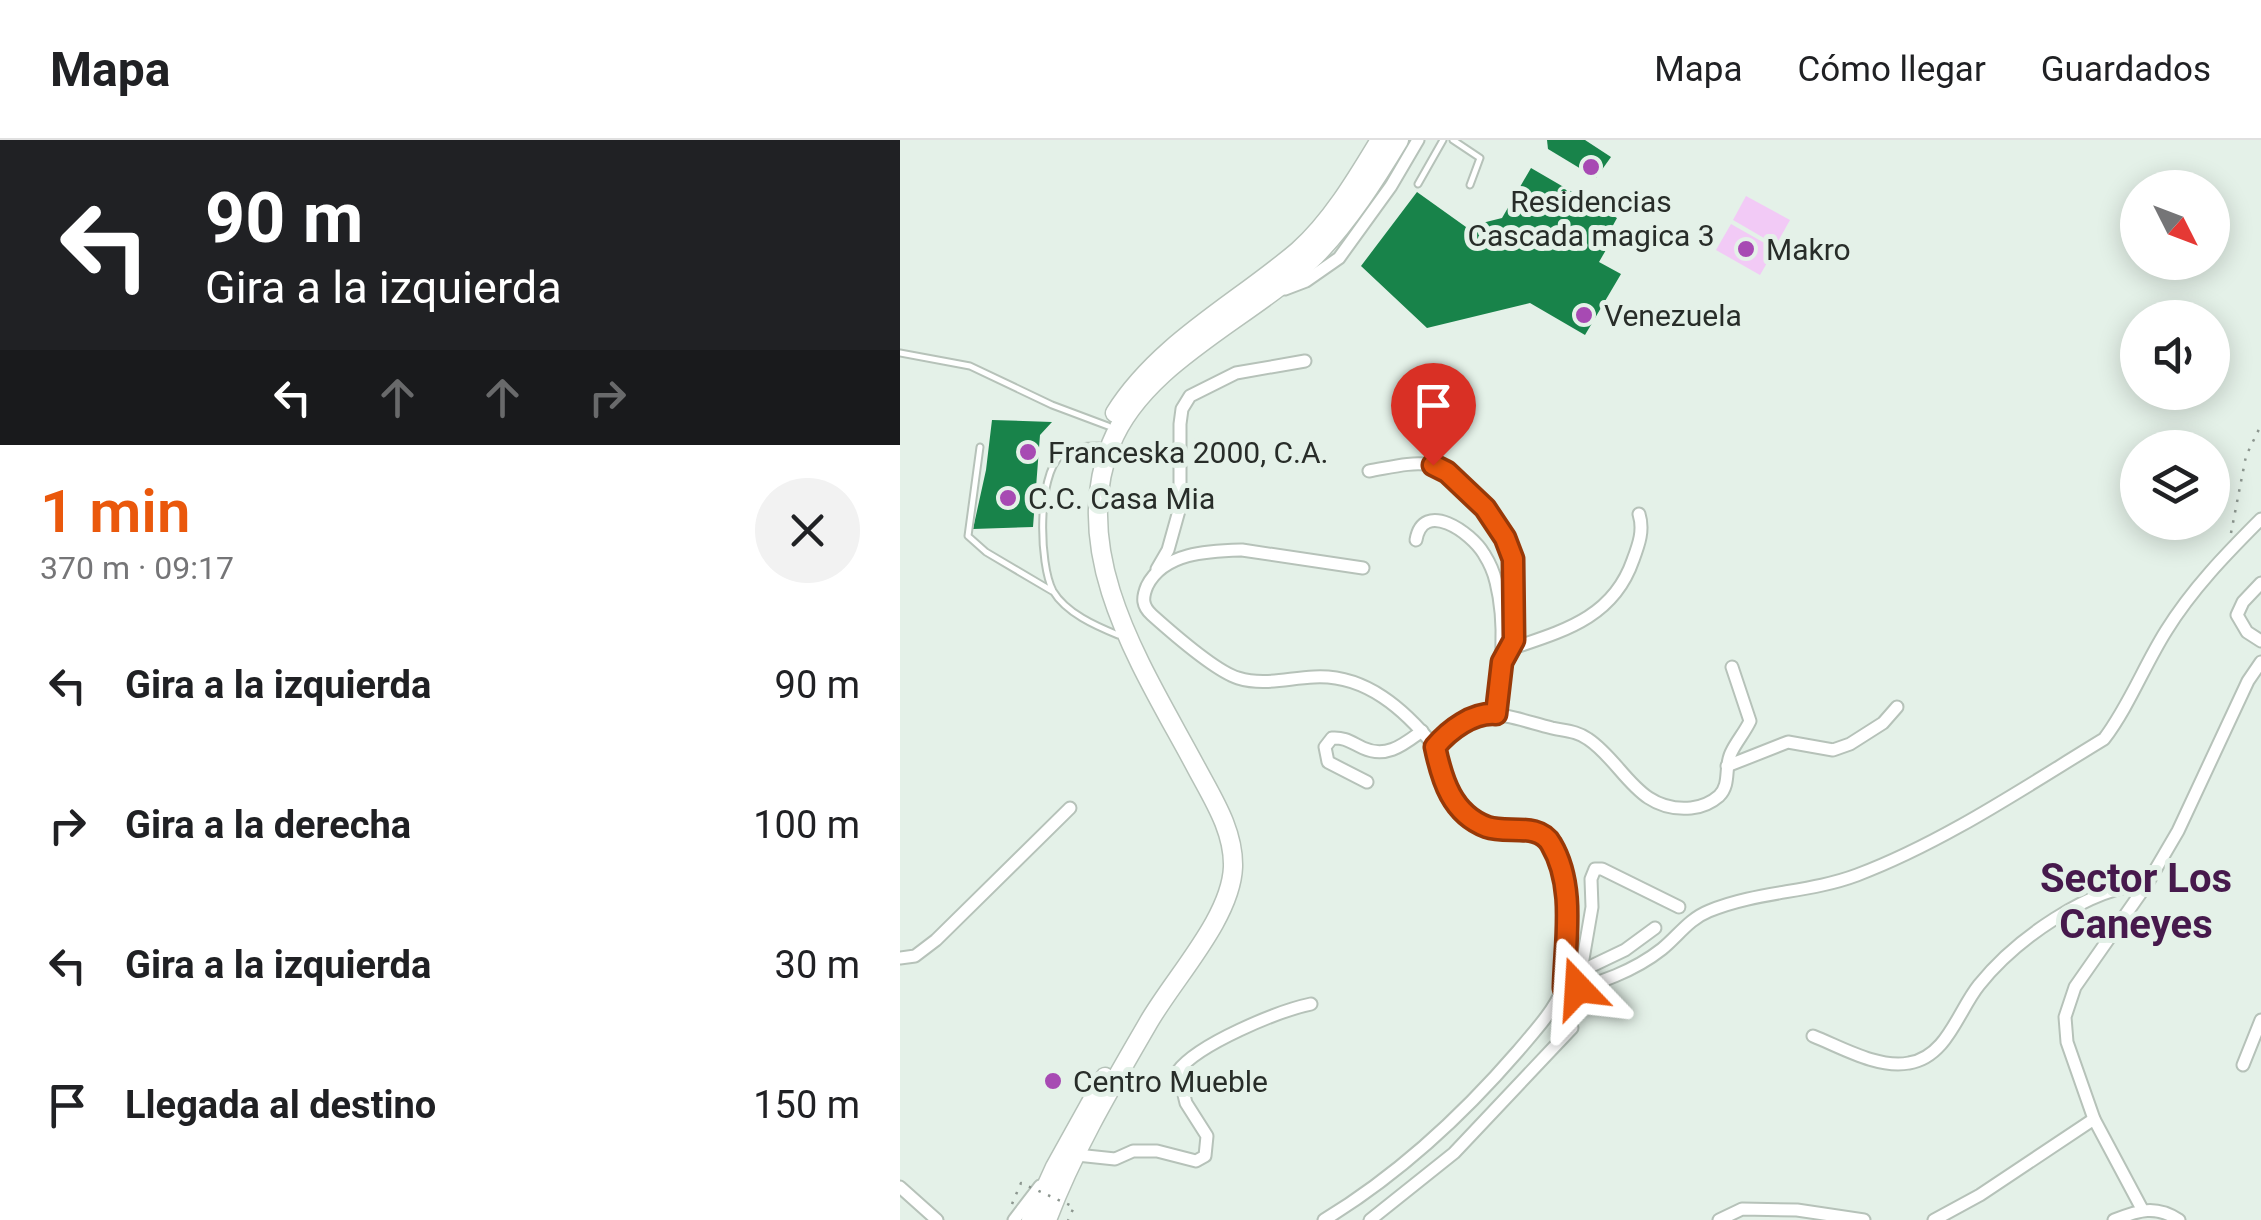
<!DOCTYPE html>
<html lang="es">
<head>
<meta charset="utf-8">
<style>
  body { margin:0; font-family:Roboto,sans-serif; background:#f2f2f2; color:#202124; height:100vh; display:flex; flex-direction:column; font-size:38px; white-space:nowrap }
  * { box-sizing:border-box; margin:0 }
  p { font-size:32px; color:#757577 }
  .icon { flex:none; width:55px; height:55px; fill:none; stroke:currentColor; stroke-width:2; stroke-linecap:round; stroke-linejoin:round }
  .map { position:relative; flex:1; overflow:hidden }
  .drawer { display:flex; flex-direction:column; background:#fff; width:900px }
  .drawer>* { flex:none }
  .guide { background:#202124; color:#fff; overflow:hidden }
  .needle { width:65px; rotate:132deg }
  .tools { position:absolute; left:1220px; top:30px; display:grid; gap:20px }
  .tools a { display:grid; place-items:center; width:110px; height:110px; border-radius:50%; background:#fff; box-shadow:0 5px 25px #0003; font-size:50px }
  .pin { position:absolute; display:grid; place-items:center; width:85px; height:85px; color:#fff; margin:-102px -42px; border-radius:50% 50% 50% 0; rotate:-45deg; box-shadow:0 0 10px #0007 }
  .pin .icon { rotate:45deg }
  .me { position:absolute; width:110px; margin:-55px; rotate:340deg; stroke-linejoin:round; filter:drop-shadow(0 0 8px #0008) }
  .turn { display:flex; align-items:center; gap:35px; height:210px; padding:0 40px; font-size:45px }
  .turn .icon { width:130px; height:130px; stroke-width:2.5 }
  .turn b { display:block; font-size:70px; line-height:85px }
  .lanes { display:flex; align-items:center; height:95px; padding:0 40px; background:#0003; justify-content:center; gap:50px; direction:ltr }
  .lanes .off { opacity:.35 }
  .round { display:grid; place-items:center; flex:none; width:105px; height:105px; border-radius:52px; background:#f2f2f2 }
  .summary { display:flex; align-items:center; justify-content:space-between; height:170px; padding:0 40px }
  h1 { font-size:60px; font-weight:600; line-height:75px; color:#ea580c }
  ul { padding:0; list-style:none }
  li { display:flex; align-items:center; gap:30px; height:140px; padding:0 40px }
  li div { flex:1 }
  li b { display:block; font-size:38px }
  li em { font-style:normal }
  header { display:flex; align-items:center; gap:60px; box-sizing:border-box; height:140px; padding:0 50px; background:#fff; border-bottom:2px solid #e0e0e0 }
  header strong { font-size:48px }
  nav { display:flex; gap:55px; margin-inline-start:auto; font-size:35px }
  main { display:flex; flex:1; min-height:0 }
  .map>svg:first-child { display:block }
</style>
</head>
<body>
<header>
<strong>Mapa</strong>
<nav><a>Mapa</a><a>Cómo llegar</a><a>Guardados</a></nav>
</header>
<main>
<section class="drawer">
<div class="guide">
<div class="turn"><svg class="icon" aria-label="left" viewBox="0 0 24 24"><path d="M17 20v-9H6M10 6l-5 5 5 5"/></svg><div><b>90 m</b>Gira a la izquierda</div></div>
<div class="lanes"><svg class="icon" aria-label="left" viewBox="0 0 24 24"><path d="M17 20v-9H6M10 6l-5 5 5 5"/></svg><svg class="icon off" aria-label="ahead" viewBox="0 0 24 24"><path d="M12 20V5M6 11l6-6 6 6"/></svg><svg class="icon off" aria-label="ahead" viewBox="0 0 24 24"><path d="M12 20V5M6 11l6-6 6 6"/></svg><svg class="icon off" aria-label="right" viewBox="0 0 24 24"><path d="M7 20v-9h11M14 6l5 5-5 5"/></svg></div>
</div>
<div class="summary"><div><h1>1 min</h1><p>370 m · 09:17</p></div><a class="round"><svg class="icon" aria-label="close" viewBox="0 0 24 24"><path d="M6 6l12 12M18 6L6 18"/></svg></a></div>
<ul>
<li><svg class="icon" aria-label="left" viewBox="0 0 24 24"><path d="M17 20v-9H6M10 6l-5 5 5 5"/></svg><div><b>Gira a la izquierda</b></div><em>90 m</em></li>
<li><svg class="icon" aria-label="right" viewBox="0 0 24 24"><path d="M7 20v-9h11M14 6l5 5-5 5"/></svg><div><b>Gira a la derecha</b></div><em>100 m</em></li>
<li><svg class="icon" aria-label="left" viewBox="0 0 24 24"><path d="M17 20v-9H6M10 6l-5 5 5 5"/></svg><div><b>Gira a la izquierda</b></div><em>30 m</em></li>
<li><svg class="icon" aria-label="arrive" viewBox="0 0 24 24"><path d="M6 21V4h12l-3 4 3 4H6"/></svg><div><b>Llegada al destino</b></div><em>150 m</em></li>
</ul>
</section>
<div class="map">
<svg width="1361" height="1080" viewBox="0 0 1361 1080">
  <rect width="100%" height="100%" fill="#e4f1e8"/>
  <g fill="#f2caf6">
    <polygon points="846,56 890,80 876,105 833,80"/>
    <polygon points="831,84 875,109 860,135 816,110"/>
  </g>
  <g fill="#18834a">
    <polygon points="647,0 685,0 711,17 696,38 648,9"/>
    <polygon points="631,28 717,78 705,100 710,103 699,122 721,134 685,195 630,163 527,188 461,126 517,52 566,87 602,78"/>
    <polygon points="92,280 152,282 140,295 133,387 73,389 86,330"/>
  </g>
  <g fill="none" stroke-linecap="round" stroke-linejoin="round">
    <g stroke="#b6c2b9" stroke-width="9">
      <g id="service">
        <polyline points="553,0 580,18 570,45"/>
        <polyline points="518,44 543,0"/>
        <polyline points="0,213 70,226 152,265 208,286"/>
        <path d="M199,306C186,306 172,306 161,315C137,336 139,424 153,451C166,473 196,486 218,495"/>
        <polyline points="80,307 68,396 86,412 152,451"/>
      </g>
    </g>
    <g stroke="#b6c2b9" stroke-width="15">
      <g id="minor">
        <polyline points="385,149 406,141 439,118 491,46 518,0"/>
        <path d="M469,331C488,328 512,321 531,325C546,329 559,341 569,351C584,366 598,382 606,401C621,436 622,490 602,522"/>
        <path d="M516,400C523,359 571,392 584,414C589,422 594,433 596,442C607,486 601,530 595,574"/>
        <path d="M463,428L342,410C309,411 264,412 247,446C242,458 242,466 252,475C271,492 315,531 338,538C364,546 388,538 414,537C466,534 505,570 535,607"/>
        <polyline points="257,429 268,410 280,367 280,284 282,269 290,256 336,233 405,221"/>
        <polyline points="1361,443 1343,462 1337,475 1347,492 1361,501"/>
        <path d="M610,509C663,491 713,478 733,420C739,404 744,390 739,374"/>
        <polyline points="827,626 888,602 933,610 950,604 983,583 997,567"/>
        <path d="M467,642L428,622L425,607L432,598C445,597 452,603 463,608C487,619 504,604 522,591"/>
        <polyline points="0,818 15,816 36,800 170,668"/>
        <polyline points="679,832 725,810 755,788"/>
        <path d="M664,848C695,848 738,828 762,809C778,796 789,779 809,771C857,751 909,753 957,735C1044,702 1125,647 1204,599C1229,566 1244,526 1266,491C1292,449 1326,414 1361,379"/>
        <polyline points="678,848 692,767 691,739 695,729 702,729 779,767"/>
        <path d="M913,896C941,907 978,929 1009,923C1047,917 1058,871 1079,845C1115,800 1189,747 1247,744"/>
        <polyline points="1343,925 1361,880"/>
        <path d="M177,1015L215,1019L233,1011H257L296,1021L305,1016L307,996L286,963L278,931C298,904 378,871 411,864"/>
        <polyline points="0,1047 37,1080"/>
        <polyline points="1242,1069 1194,979 1167,902 1165,877 1175,847 1247,744 1278,691 1348,541 1361,522"/>
        <polyline points="114,1080 140,1046"/>
        <path d="M424,1080C498,1035 561,977 618,911C633,893 653,872 662,850C670,832 664,802 666,782C668,756 665,724 650,702C641,689 622,691 608,690C560,686 544,649 535,607C575,559 601,575 652,588C665,591 677,591 688,599C724,623 737,673 791,668C801,667 811,663 819,656C831,644 824,628 831,613C836,602 845,592 850,581L832,527"/>
        <polyline points="470,1080 554,1013 672,888"/>
        <polyline points="819,1080 842,1069 897,1070 964,1080"/>
        <polyline points="1034,1080 1080,1055 1194,979"/>
        <path d="M1214,1080C1239,1070 1256,1065 1279,1080"/>
      </g>
    </g>
    <g stroke="#b6c2b9" stroke-width="21">
      <g id="primary">
        <path d="M215,273C259,203 336,164 398,111C431,82 457,38 480,0"/>
        <polyline points="131,1080 155,1027 205,937"/>
        <path d="M147,1080C172,1013 211,947 247,885C272,840 331,779 333,727C334,691 313,659 297,629C246,533 166,416 211,304C244,221 354,177 415,116C448,82 475,40 499,0"/>
      </g>
    </g>
    <polyline stroke="#8c968f" stroke-width="2.5" stroke-dasharray="2.5 8" stroke-linecap="butt" points="1331,393 1346,316 1361,285"/>
    <use href="#service" stroke="#fff" stroke-width="5"/>
    <use href="#minor" stroke="#fff" stroke-width="11"/>
    <use href="#primary" stroke="#fff" stroke-width="18"/>
    <polyline stroke="#8c968f" stroke-width="2.5" stroke-dasharray="2.5 8" stroke-linecap="butt" points="112,1064 121,1043 174,1067 168,1080"/>
  </g>
  <g fill="none" stroke-linecap="round" stroke-linejoin="round">
    <g stroke="#983908" stroke-width="25">
      <path id="route" d="M533,325L547,332L585,368L605,398L613,419L614,500L602,522L596,574C573,572 549,590 535,607C542,640 552,674 587,687C607,694 639,682 651,704C676,746 665,801 664,848H678"/>
    </g>
    <use href="#route" stroke="#ea580c" stroke-width="18"/>
  </g>
  <g fill="#a74ab3" stroke="#e4f1e8" stroke-width="4">
    <circle cx="691" cy="27" r="10"/>
    <circle cx="846" cy="109" r="10"/>
    <circle cx="684" cy="175" r="10"/>
    <circle cx="128" cy="312" r="10"/>
    <circle cx="108" cy="358" r="10"/>
    <circle cx="153" cy="941" r="10"/>
  </g>
  <g text-anchor="middle" dominant-baseline="central" stroke-width="10" stroke-linejoin="round" paint-order="stroke">
    <g font-size="30" fill="#282d29" stroke="#e4f1e8" text-anchor="start">
      <text x="691" y="61" text-anchor="middle">Residencias<tspan x="691" dy="34">Cascada magica 3</tspan></text>
      <text x="866" y="109">Makro</text>
      <text x="704" y="175">Venezuela</text>
      <text x="148" y="312">Franceska 2000, C.A.</text>
      <text x="128" y="358">C.C. Casa Mia</text>
      <text x="173" y="941">Centro Mueble</text>
    </g>
    <g font-size="40" font-weight="bold" fill="#46194c" stroke="#e4f1e8">
      <text x="1236" y="738">Sector Los<tspan x="1236" dy="46">Caneyes</tspan></text>
    </g>
  </g>
</svg>
<div class="tools">
<a><svg class="needle" viewBox="-14 -14 28 28"><path d="M0-13l5 13h-10z" fill="#e53935"/><path d="M0 13l5-13h-10z" fill="#757577"/></svg></a>
<a><svg class="icon" aria-label="sound" viewBox="0 0 24 24"><path d="M4 9h4l5-4v14l-5-4H4zM17 9q2 3 0 6"/></svg></a>
<a><svg class="icon" aria-label="layers" viewBox="0 0 24 24"><path d="M12 4l9 5-9 5-9-5zM3 14l9 5 9-5"/></svg></a>
</div>
<div class="pin" style="left:533px;top:325px;background:#d93025"><svg class="icon" aria-label="arrive" viewBox="0 0 24 24"><path d="M6 21V4h12l-3 4 3 4H6"/></svg></div>
<svg class="me" style="left:678px;top:848px" viewBox="-20 -20 40 40"><path d="M0-17L14 15 0 8-14 15z" fill="#ea580c" stroke="#fff" stroke-width="4"/></svg>
</div>
</main>
</body>
</html>
